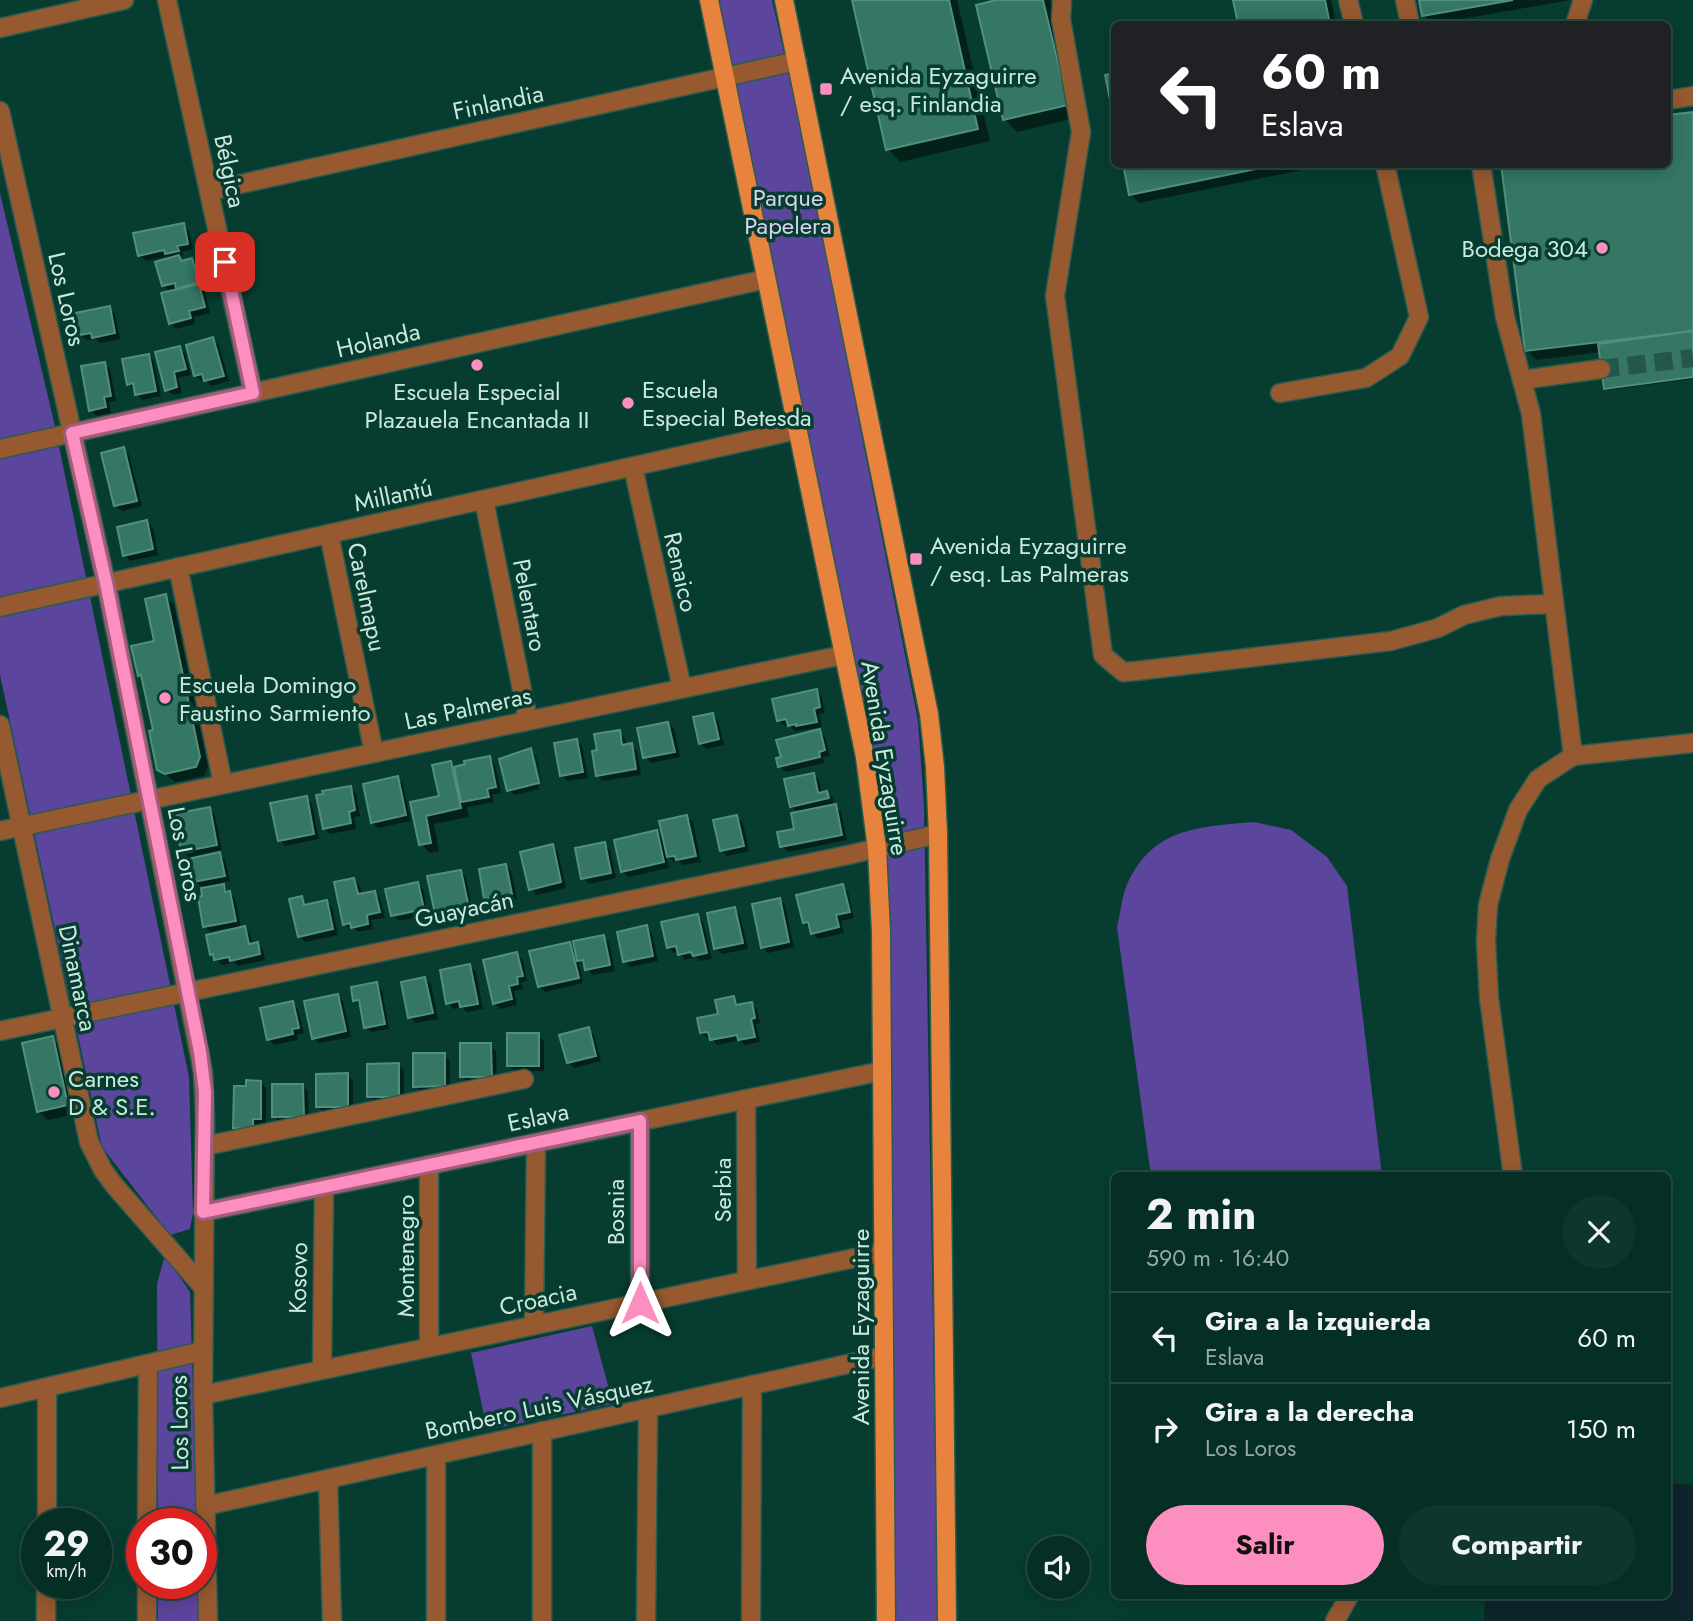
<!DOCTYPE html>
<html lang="es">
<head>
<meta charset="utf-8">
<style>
  body { margin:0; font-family:Jost,sans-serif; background:#0e362c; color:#f1f3f6; height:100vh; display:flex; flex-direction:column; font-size:26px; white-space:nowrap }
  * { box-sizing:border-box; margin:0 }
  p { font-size:23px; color:#97a8a6 }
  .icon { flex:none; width:38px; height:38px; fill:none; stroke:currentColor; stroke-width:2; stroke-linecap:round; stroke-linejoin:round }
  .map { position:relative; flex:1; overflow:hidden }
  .details { position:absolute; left:1111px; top:1172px; width:560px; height:427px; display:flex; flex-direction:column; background:#052e24; border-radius:10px; box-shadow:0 4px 18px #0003,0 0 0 2px #264a41 }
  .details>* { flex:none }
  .banner { position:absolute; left:1111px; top:21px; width:560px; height:147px; border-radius:10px; box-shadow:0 4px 18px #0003,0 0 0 2px #264a41; background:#202124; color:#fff; overflow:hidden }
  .tools { position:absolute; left:1027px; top:1536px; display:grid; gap:14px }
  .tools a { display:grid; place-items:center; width:63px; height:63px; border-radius:50%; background:#052e24; box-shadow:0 4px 18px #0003,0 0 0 2px #264a41; font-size:35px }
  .speed { position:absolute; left:21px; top:1508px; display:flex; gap:14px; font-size:35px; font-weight:700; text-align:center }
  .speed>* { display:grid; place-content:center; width:91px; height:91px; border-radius:50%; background:#052e24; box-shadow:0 4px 18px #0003,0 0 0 2px #264a41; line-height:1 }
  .speed small { font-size:18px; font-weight:400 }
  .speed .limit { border:10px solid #d22; background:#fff; color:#111 }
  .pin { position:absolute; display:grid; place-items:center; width:60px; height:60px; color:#fff; margin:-30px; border-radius:14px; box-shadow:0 4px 10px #0006 }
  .me { position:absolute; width:77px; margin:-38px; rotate:0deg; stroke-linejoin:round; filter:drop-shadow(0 0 5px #0008) }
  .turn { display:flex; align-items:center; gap:24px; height:147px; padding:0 35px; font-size:32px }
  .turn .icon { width:91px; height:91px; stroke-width:2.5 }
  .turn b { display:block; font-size:49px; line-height:60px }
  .round { display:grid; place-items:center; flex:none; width:74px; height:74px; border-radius:37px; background:#0e362c }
  .summary { display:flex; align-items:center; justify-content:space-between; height:119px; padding:0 35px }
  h1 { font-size:42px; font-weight:700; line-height:52px }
  .cta { display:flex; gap:14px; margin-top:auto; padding:14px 35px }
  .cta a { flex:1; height:80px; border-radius:42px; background:#fd8ec0; color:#111; font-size:28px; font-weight:700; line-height:80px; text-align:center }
  .cta a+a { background:#0e362c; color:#f1f3f6 }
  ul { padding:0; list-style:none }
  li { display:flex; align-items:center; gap:21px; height:91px; padding:0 35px; border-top:2px solid #264a41 }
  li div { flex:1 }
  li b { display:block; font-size:26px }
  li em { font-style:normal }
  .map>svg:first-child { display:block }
</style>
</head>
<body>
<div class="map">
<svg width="1693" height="1621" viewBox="0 0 1693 1621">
  <rect width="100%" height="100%" fill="#073d30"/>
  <g fill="#5c459c">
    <polygon points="716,0 772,0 801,128 918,721 924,805 938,1621 894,1621 888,883 882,833"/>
    <polygon points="0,193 54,422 189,1077 193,1212 190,1229 170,1235 102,1147 0,675"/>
    <path d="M1254,822L1291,830L1327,857L1347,886L1382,1176H1151L1117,927C1120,916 1121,902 1125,890C1149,828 1196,827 1254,822Z"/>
    <polygon points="165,1255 190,1292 197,1524 158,1524 157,1284"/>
    <polygon points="592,1326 613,1404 487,1430 471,1353"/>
    <polygon points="158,1584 198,1584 199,1621 158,1621"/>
  </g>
  <polygon fill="#10242e" points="1668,1483 1693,1485 1693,1621 1484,1621 1485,1596 1668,1596"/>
  <g fill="#0007">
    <polygon points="854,0 957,0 990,141 900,162 888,149"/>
    <polygon points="1003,0 1049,0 1052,4 1079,117 1017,132 1005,119"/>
    <polygon points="1235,0 1331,0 1336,24 1240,24"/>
    <polygon points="1421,0 1571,0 1433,24 1424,15"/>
    <polygon points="1693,113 1693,379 1608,390 1605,388 1601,352 1536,360 1527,350 1668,164 1668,117"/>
    <polygon points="1124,164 1332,164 1139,203 1130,194"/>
    <polygon points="183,225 189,231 193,249 182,252 183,257 179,257 183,262 192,260 198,266 204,288 202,288 205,291 210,313 194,317 195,324 176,329 170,323 171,293 165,287 183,282 164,285 172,259 169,256 146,261 140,255"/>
    <polygon points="109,308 115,314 120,339 100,343 96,339 87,340 81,335"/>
    <polygon points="213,339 219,345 229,381 212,386 206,380 201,381 195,375"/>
    <polygon points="179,348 185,353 191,375 178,378 182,393 173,395 167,390"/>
    <polygon points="149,356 154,361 161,396 142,400 129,384"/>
    <polygon points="104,364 110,369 116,401 109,402 111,413 96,416 91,410"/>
    <polygon points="124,449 129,455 142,506 122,511 116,506"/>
    <polygon points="147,522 153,528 158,555 130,561 124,555"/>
    <polygon points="165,596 174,605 208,767 204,776 175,782 159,769 155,731 144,680 139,675 156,642"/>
    <polygon points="816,691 822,697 825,713 819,714 822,727 795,731 789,725 785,726 779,721 774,700"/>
    <polygon points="713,715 718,720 724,745 706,749 700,743"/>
    <polygon points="668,723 674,729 680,757 651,763 645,757"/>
    <polygon points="819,731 825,737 830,756 823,757 824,763 786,772 780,767"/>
    <polygon points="619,732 625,738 626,746 631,745 637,751 641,775 603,781 597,775 599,752"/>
    <polygon points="576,740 582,746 588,778 567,781 562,775"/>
    <polygon points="530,750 536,756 544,788 534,755 531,755 539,789 515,795 509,790"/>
    <polygon points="489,758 495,764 501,793 492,795 494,802 467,807 469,817 434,824 439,851 430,853 421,844 412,804 441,798 451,763 456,768"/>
    <polygon points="813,774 819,780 822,794 827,793 833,798 834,806 841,812 847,840 788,852 782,846 796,830 798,813 791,806"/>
    <polygon points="397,778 403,784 411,821 378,828 372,822"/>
    <polygon points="350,788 356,793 360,816 354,817 356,829 330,834 324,828"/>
    <polygon points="306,798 312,804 319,839 285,846 280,840"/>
    <polygon points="210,809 215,815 222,850 189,857 183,851"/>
    <polygon points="687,817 693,822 701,862 683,865 679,861 674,862 666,855 669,868 628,877 622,871 657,832 665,840"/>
    <polygon points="737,817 743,823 749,851 727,856 721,850"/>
    <polygon points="604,844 610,850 616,878 589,884 583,878"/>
    <polygon points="552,846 558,852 566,888 537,895 531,889"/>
    <polygon points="219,854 225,860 230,881 220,883 235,898 241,929 245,928 250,934 253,945 257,944 263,950 265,960 238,966 234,962 222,965 212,954 229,932 228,928 210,932 205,926 202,887 194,881"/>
    <polygon points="506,865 511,871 517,899 491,904 486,898"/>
    <polygon points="460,871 466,877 473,913 442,919 436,913"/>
    <polygon points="354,880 360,886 362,895 375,893 380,898 385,918 371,920 373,929 358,932 354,928 350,929 344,924"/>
    <polygon points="417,884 423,889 427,907 395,914 395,917 393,915"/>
    <polygon points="843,886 848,892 854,918 841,921 844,933 818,939 804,922"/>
    <polygon points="301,898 307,906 326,902 332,907 338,935 305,942 300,936"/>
    <polygon points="780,900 785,905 794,947 768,953 762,947"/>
    <polygon points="735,909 740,915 748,949 722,954 716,948"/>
    <polygon points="428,910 429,915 399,921 395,917"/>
    <polygon points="698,916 703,922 712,959 700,961 696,957 685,960 679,952 674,953 668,947"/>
    <polygon points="646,927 652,933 658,961 630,967 625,961"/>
    <polygon points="603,937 609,942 615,971 593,975 578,959 583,983 545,992 539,986 570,944 577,951"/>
    <polygon points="517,954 523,960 527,981 521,983 523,989 514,991 517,1005 500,1009 494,1003"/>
    <polygon points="470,966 476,972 483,1009 467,1012 462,1007 454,1009 448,1003"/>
    <polygon points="425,979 431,984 438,1019 416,1023 410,1018"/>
    <polygon points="376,984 382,990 389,1029 371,1032 366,1027 360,1006 355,1000"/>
    <polygon points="337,996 343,1001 351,1037 319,1043 313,1038"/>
    <polygon points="733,998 740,1006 751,1004 757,1009 760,1023 756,1024 760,1042 745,1045 740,1040 717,1045 711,1038 707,1038 701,1033 720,1015"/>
    <polygon points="292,1003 298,1009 304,1033 297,1035 298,1040 274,1045 268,1039"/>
    <polygon points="588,1029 594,1035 601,1061 574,1068 568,1062"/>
    <polygon points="538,1035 544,1041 544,1071 515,1071 509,1066"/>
    <polygon points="52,1038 61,1047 76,1114 48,1120 38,1111"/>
    <polygon points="490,1045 496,1051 497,1082 467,1082 462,1076"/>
    <polygon points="444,1055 450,1061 450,1091 421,1092 415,1086"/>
    <polygon points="398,1065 404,1071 404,1102 375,1102 369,1096"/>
    <polygon points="347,1075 353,1081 353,1112 324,1112 318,1106"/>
    <polygon points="261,1082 266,1088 266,1124 258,1124 258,1134 240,1134 234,1128 248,1088"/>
    <polygon points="302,1085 308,1091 309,1122 279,1122 274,1117"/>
  </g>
  <g fill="#357664" stroke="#50907d" stroke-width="2">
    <polygon points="852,0 949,0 978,129 886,150"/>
    <polygon points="996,0 1043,0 1068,105 1003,120 976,5"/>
    <polygon points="1233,0 1325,0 1330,24 1238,24"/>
    <polygon points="1419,0 1513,0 1422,16"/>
    <polygon points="1115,73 1115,125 1105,75"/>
    <polygon points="1693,112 1693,331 1525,351 1501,164 1668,164 1668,115"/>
    <polygon points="1123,164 1280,164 1129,195"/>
    <polygon points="184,223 188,244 177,246 179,251 165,254 164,250 138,256 133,233"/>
    <polygon points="179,255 181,261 192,258 199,282 176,289 175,283 162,286 155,262"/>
    <polygon points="199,284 205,307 189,311 191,318 169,324 161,293"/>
    <polygon points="110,306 115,333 92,338 91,333 80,335 75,313"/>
    <polygon points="1693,331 1693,377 1604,389 1598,344"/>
    <polygon points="213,337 224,376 204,381 202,374 194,376 186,345"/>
    <polygon points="180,346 186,369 174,372 177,387 165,391 155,352"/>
    <polygon points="149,354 156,391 135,395 133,383 127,385 122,359"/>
    <polygon points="105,362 111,396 104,397 106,407 89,411 81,366"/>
    <polygon points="124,447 137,501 114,506 101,453"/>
    <polygon points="147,520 153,549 123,556 117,527"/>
    <polygon points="166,594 200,757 196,767 165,774 157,770 149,731 153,730 141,675 138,676 131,646 154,641 145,599"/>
    <polygon points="817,689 820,707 814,709 817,722 796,726 796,724 788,726 786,719 777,721 772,699"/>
    <polygon points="713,713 719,739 699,744 693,717"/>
    <polygon points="668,722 675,752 643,758 637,728"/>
    <polygon points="820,729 825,750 819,752 820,757 778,767 776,758 781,757 776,740"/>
    <polygon points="620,730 622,745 632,743 636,769 596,776 592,751 597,750 594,734"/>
    <polygon points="577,739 583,772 560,776 554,743"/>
    <polygon points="531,748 539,783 507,791 499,759"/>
    <polygon points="490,756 496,787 487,789 489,797 461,802 454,767 465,764 464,761"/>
    <polygon points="451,761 461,808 426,816 431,843 419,845 410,802 439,796 432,765"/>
    <polygon points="814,773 818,793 827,791 829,798 790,807 784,779"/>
    <polygon points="398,776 406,815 371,823 363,784"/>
    <polygon points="351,786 355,810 349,812 351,823 323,829 316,795 323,794 322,791"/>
    <polygon points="307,796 314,834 278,841 270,803"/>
    <polygon points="836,804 842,835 780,847 777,832 794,829 791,813"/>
    <polygon points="210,807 217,845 181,852 175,818 179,813"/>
    <polygon points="687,815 696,856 676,860 675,856 667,857 659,821"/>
    <polygon points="737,815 744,846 720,851 713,820"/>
    <polygon points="657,830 664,862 621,872 614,840"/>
    <polygon points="605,842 611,873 581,879 575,848"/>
    <polygon points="553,844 561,882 529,890 520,852"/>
    <polygon points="220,852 225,876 193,882 188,859"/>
    <polygon points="506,864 512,894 484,899 479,869"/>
    <polygon points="461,870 469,908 435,914 427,876"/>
    <polygon points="354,878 358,894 375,891 380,912 367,915 368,924 351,928 350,923 343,925 334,882"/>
    <polygon points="418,882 424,909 391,916 385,889"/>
    <polygon points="224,884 225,892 230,891 236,921 203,927 198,897 202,896 201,888"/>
    <polygon points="843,884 850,912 836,915 839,927 811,934 808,922 803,923 796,895"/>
    <polygon points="302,896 304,905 327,900 333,929 298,937 289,899"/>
    <polygon points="780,898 789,942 761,948 752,904"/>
    <polygon points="735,907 743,943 714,949 707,913"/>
    <polygon points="698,914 707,953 693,956 691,952 678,955 676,946 667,948 661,922"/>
    <polygon points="647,925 653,956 623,962 617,932"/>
    <polygon points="245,926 249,944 258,942 260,954 230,961 229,957 214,960 213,954 210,955 206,935"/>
    <polygon points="604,935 610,965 585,970 583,960 577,961 573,941"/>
    <polygon points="570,942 579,978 538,987 529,951"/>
    <polygon points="517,952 523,976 517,977 518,984 509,986 512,999 493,1004 483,960"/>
    <polygon points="470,964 478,1004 460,1007 459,1001 446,1004 440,970"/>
    <polygon points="425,977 433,1013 408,1018 401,982"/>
    <polygon points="377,982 385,1024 364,1028 359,1000 353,1001 351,987"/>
    <polygon points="338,994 346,1031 312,1039 304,1001"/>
    <polygon points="734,996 736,1005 752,1002 755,1018 751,1019 755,1037 738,1040 737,1035 710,1040 708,1032 700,1033 697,1018 718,1014 715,1000"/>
    <polygon points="293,1001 299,1028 292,1029 293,1034 267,1040 260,1008"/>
    <polygon points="589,1027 596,1056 567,1063 559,1035"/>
    <rect x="507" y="1033" width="32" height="33"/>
    <polygon points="53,1036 68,1105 37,1112 22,1043"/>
    <polygon points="460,1043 491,1043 492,1077 460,1077"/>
    <polygon points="413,1053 445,1053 445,1086 413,1087"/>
    <polygon points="399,1063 399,1097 367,1097 367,1064"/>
    <polygon points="348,1073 348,1107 316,1107 316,1074"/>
    <polygon points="246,1080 261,1081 261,1119 253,1119 253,1129 233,1128 234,1086 246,1086"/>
    <polygon points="272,1084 303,1084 304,1117 272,1117"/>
  </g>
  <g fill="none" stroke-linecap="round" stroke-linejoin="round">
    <polyline stroke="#24574a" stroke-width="18" stroke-dasharray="18 9" stroke-linecap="butt" points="1601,369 1693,358"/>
    <g stroke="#2a5c4f" stroke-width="21">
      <g id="minor">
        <polyline points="167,0 253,393"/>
        <polyline points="1062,0 1061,19 1081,132 1055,296 1103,655 1123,672 1136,671 1391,641 1438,628 1464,615 1501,606 1553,604"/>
        <polyline points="1348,0 1354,24"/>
        <polyline points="1405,0 1410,24"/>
        <polyline points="1575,24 1583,0"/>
        <polyline points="0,28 124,0"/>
        <polyline points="1668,100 1693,96"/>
        <polyline points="0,111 106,583 203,1072 205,1119 203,1395 208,1621"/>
        <polyline points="1481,164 1505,317 1531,414 1573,756"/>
        <polyline points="209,191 797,61"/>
        <polyline points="1522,380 1601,369"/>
        <polyline points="1280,393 1366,378 1400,356 1419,317 1385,164"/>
        <polyline points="0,449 766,279"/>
        <polyline points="633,467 682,688"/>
        <polyline points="484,500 528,720"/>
        <polyline points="329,534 374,753"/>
        <polyline points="178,567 223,784"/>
        <polyline points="0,607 797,430"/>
        <polyline points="0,725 89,1142 103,1170 114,1185 203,1287"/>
        <polyline points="0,831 843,655"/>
        <polyline points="0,1031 848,855 938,834"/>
        <polyline points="746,1099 747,1280"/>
        <polyline points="640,1121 640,1303"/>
        <polyline points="205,1146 524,1079"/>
        <polyline points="429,1165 429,1347"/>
        <polyline points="1513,1176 1489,998 1486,941 1488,905 1500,859 1518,810 1538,779 1573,756 1693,743"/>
        <polyline points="203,1212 882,1071"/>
        <polyline points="534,1325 536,1143"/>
        <polyline points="322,1369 324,1187"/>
        <polyline points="203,1395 883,1252"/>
        <polyline points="0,1398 203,1351"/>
        <polyline points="436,1455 436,1621"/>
        <polyline points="328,1479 332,1621"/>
        <polyline points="205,1506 884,1356"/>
        <polyline points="47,1524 47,1387"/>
        <polyline points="147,1524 148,1364"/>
        <polyline points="147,1584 147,1621"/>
        <polyline points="46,1621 46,1584"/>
        <polyline points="542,1621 542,1431"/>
        <polyline points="646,1621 648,1408"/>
        <polyline points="751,1621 752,1385"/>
        <polyline points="1335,1621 1349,1596"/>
      </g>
    </g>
    <g stroke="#2a5c4f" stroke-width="21">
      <g id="major">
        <polyline points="709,0 865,757 877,849 881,932 886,1621"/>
        <polyline points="784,0 929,714 935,767 938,834 947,1621"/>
      </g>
    </g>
    <use href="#minor" stroke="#975930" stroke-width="18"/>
    <use href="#major" stroke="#e7833c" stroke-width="18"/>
  </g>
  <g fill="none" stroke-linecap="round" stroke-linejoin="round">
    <g stroke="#a45c7d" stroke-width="18">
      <polyline id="route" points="225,262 253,393 72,433 106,583 200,1052 205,1092 203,1212 640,1121 640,1303"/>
    </g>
    <use href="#route" stroke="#fd8ec0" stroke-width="12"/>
  </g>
  <g fill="#fd8ec0" stroke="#073d30" stroke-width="2.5">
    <rect x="819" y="82" width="14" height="14" rx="3.5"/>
    <circle cx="1602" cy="248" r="7"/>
    <circle cx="477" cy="365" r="7"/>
    <circle cx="628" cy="403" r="7"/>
    <rect x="909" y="552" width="14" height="14" rx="3.5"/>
    <circle cx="165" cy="698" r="7"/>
    <circle cx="54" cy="1092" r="7"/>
  </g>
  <g text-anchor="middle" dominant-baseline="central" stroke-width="7" stroke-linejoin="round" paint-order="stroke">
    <g font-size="24" fill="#cae9de" stroke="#073d30" text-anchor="start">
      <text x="840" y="75">Avenida Eyzaguirre<tspan x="840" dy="28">/ esq. Finlandia</tspan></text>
      <text x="1588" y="248" text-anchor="end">Bodega 304</text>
      <text x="642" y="389">Escuela<tspan x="642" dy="28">Especial Betesda</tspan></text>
      <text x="477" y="391" text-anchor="middle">Escuela Especial<tspan x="477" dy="28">Plazauela Encantada II</tspan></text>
      <text x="930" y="545">Avenida Eyzaguirre<tspan x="930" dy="28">/ esq. Las Palmeras</tspan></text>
      <text x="179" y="684">Escuela Domingo<tspan x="179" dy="28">Faustino Sarmiento</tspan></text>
      <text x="68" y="1078">Carnes<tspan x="68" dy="28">D &amp; S.E.</tspan></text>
    </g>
    <g font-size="24" fill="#cae9de" stroke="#073d30">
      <text transform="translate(498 102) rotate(-12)">Finlandia</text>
      <text transform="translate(230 171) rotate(78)">Bélgica</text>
      <text transform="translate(67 299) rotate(77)">Los Loros</text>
      <text transform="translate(378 340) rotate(-13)">Holanda</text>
      <text transform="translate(393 495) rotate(-12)">Millantú</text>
      <text transform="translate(681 572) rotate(77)">Renaico</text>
      <text transform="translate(367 597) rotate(78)">Carelmapu</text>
      <text transform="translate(530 605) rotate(79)">Pelentaro</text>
      <text transform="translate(468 708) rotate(-12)">Las Palmeras</text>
      <text transform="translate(885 758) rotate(81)">Avenida Eyzaguirre</text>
      <text transform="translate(185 854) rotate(79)">Los Loros</text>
      <text transform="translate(464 909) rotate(-12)">Guayacán</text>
      <text transform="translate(78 978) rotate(78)">Dinamarca</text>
      <text transform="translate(538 1117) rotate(-12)">Eslava</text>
      <text transform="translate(722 1190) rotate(-90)">Serbia</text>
      <text transform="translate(615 1212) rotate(-90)">Bosnia</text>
      <text transform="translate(405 1256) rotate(-90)">Montenegro</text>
      <text transform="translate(298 1278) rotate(-89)">Kosovo</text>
      <text transform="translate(538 1299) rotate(-12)">Croacia</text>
      <text transform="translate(860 1327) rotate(-90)">Avenida Eyzaguirre</text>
      <text transform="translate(539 1407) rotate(-12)">Bombero Luis Vásquez</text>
      <text transform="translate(179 1423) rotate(-91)">Los Loros</text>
    </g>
    <g font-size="24" fill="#d7d2ee" stroke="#073d30">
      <text x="788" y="197">Parque<tspan x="788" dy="28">Papelera</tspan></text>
    </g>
  </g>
</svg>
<div class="tools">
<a><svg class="icon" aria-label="sound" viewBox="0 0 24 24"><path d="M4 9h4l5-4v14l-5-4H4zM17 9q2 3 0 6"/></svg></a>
</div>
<div class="speed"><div>29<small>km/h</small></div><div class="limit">30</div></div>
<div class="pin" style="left:225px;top:262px;background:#d93025"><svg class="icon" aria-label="arrive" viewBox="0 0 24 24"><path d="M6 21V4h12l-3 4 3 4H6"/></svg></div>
<svg class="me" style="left:640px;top:1303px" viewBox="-20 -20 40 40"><path d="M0-17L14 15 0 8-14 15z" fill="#fd8ec0" stroke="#fff" stroke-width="4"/></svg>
<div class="banner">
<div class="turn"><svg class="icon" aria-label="left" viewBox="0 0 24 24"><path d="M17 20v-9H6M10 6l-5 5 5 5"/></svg><div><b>60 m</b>Eslava</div></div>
</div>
<section class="details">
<div class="summary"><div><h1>2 min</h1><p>590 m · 16:40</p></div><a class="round"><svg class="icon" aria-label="close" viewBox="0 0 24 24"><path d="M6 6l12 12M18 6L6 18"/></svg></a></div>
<ul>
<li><svg class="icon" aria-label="left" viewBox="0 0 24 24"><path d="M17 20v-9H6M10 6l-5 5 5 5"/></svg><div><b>Gira a la izquierda</b><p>Eslava</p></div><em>60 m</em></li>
<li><svg class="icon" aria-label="right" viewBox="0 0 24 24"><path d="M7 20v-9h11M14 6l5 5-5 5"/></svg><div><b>Gira a la derecha</b><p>Los Loros</p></div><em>150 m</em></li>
</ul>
<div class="cta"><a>Salir</a><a>Compartir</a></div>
</section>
</div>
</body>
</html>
